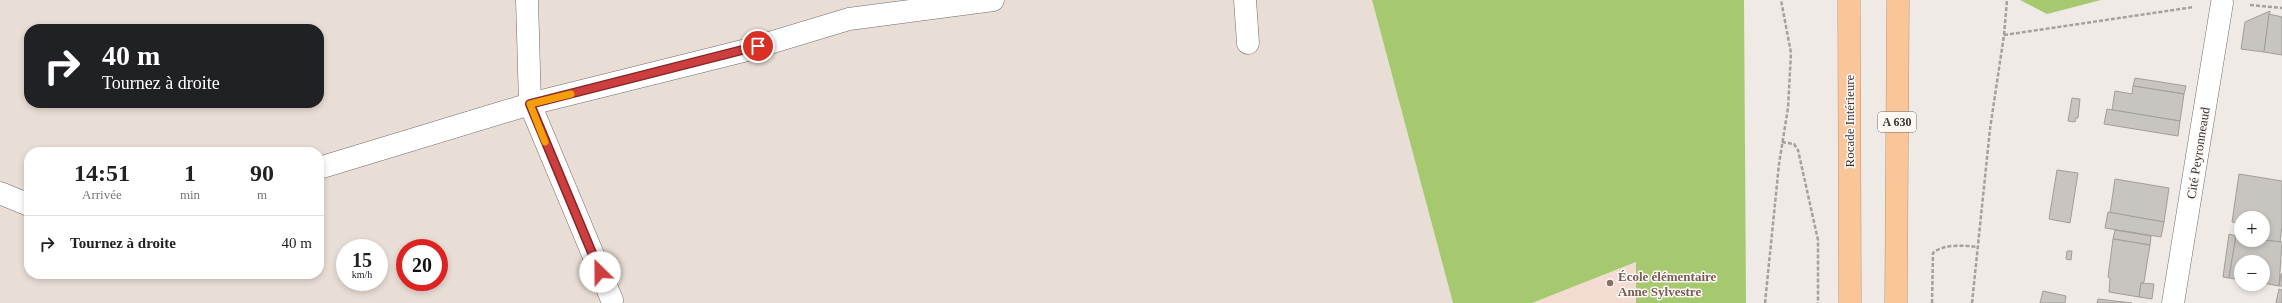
<!DOCTYPE html>
<html lang="fr">
<head>
<meta charset="utf-8">
<style>
  body { margin:0; font-family:"Times New Roman",serif; background:#f2f2f2; color:#222; height:100vh; display:flex; flex-direction:column; font-size:15px; white-space:nowrap }
  * { box-sizing:border-box; margin:0 }
  p { font-size:13px; color:#767676 }
  .icon { flex:none; width:22px; height:22px; fill:none; stroke:currentColor; stroke-width:2; stroke-linecap:round; stroke-linejoin:round }
  .map { position:relative; flex:1; overflow:hidden }
  .panel { position:absolute; left:24px; top:147px; width:300px; height:132px; display:flex; flex-direction:column; background:#fff; border-radius:16px; box-shadow:0 2px 6px #0003 }
  .panel>* { flex:none }
  .guide { position:absolute; left:24px; top:24px; width:300px; height:84px; border-radius:16px; box-shadow:0 2px 6px #0003; background:#202124; color:#fff; overflow:hidden }
  .buttons { position:absolute; left:2234px; top:211px; display:grid; gap:8px }
  .buttons a { display:grid; place-items:center; width:36px; height:36px; border-radius:50%; background:#fff; box-shadow:0 2px 6px #0003; font-size:20px }
  .speed { position:absolute; left:336px; top:239px; display:flex; gap:8px; font-size:20px; font-weight:700; text-align:center }
  .speed>* { display:grid; place-content:center; width:52px; height:52px; border-radius:50%; background:#fff; box-shadow:0 2px 6px #0003; line-height:1 }
  .speed small { font-size:10px; font-weight:400 }
  .speed .limit { border:6px solid #d22; background:#fff; color:#111 }
  .pin { position:absolute; display:grid; place-items:center; width:34px; height:34px; color:#fff; margin:-17px; border:2px solid #fff; border-radius:50%; box-shadow:0 1px 4px #0007 }
  .me { position:absolute; width:44px; margin:-22px; rotate:337deg; stroke-linejoin:round; filter:drop-shadow(0 0 3px #0008) }
  .turn { display:flex; align-items:center; gap:14px; height:84px; padding:0 12px; font-size:18px }
  .turn .icon { width:52px; height:52px; stroke-width:2.5 }
  .turn b { display:block; font-size:28px; line-height:34px }
  .eta { display:flex; justify-content:space-evenly; align-items:center; height:68px; text-align:center }
  .eta b { font-size:24px; font-weight:700; line-height:28px }
  ul { padding:0; list-style:none }
  li { display:flex; align-items:center; gap:12px; height:56px; padding:0 12px; border-top:1px solid #e0e0e0 }
  li div { flex:1 }
  li b { display:block; font-size:15px }
  li em { font-style:normal }
  .map>svg:first-child { display:block }
</style>
</head>
<body>
<div class="map">
<svg width="2282" height="303" viewBox="0 0 2282 303">
  <rect width="100%" height="100%" fill="#efeae6"/>
  <path fill="#e9ded5" fill-rule="evenodd" d="M0,0H1372L1453,303H0ZM29,29H319V103H29ZM29,152H319V274H29ZM345,248H379V282H345ZM405,248H439V282H405Z"/>
  <polygon fill="#f4dbd2" points="1637,262 1636,303 1532,303"/>
  <g fill="#a6c970">
    <polygon points="1372,0 1744,0 1746,303 1636,303 1636,262 1532,303 1453,303"/>
    <polygon points="2020,0 2101,0 2047,14"/>
  </g>
  <g fill="#c8c4c0" stroke="#a19d99">
    <polygon points="2270,11 2264,52 2241,49 2245,22"/>
    <polygon points="2269,14 2282,17 2282,55 2264,52"/>
    <polygon points="2135,78 2186,86 2184,94 2133,86"/>
    <polygon points="2133,86 2184,94 2180,121 2112,110 2115,91 2132,94"/>
    <polygon points="2072,98 2080,99 2078,118 2076,118 2075,122 2068,121"/>
    <polygon points="2107,109 2180,121 2178,136 2104,124"/>
    <polygon points="2057,170 2078,173 2070,223 2049,219"/>
    <polygon points="2239,174 2282,181 2282,225 2280,242 2263,240 2263,218 2241,218 2241,236 2236,236 2238,223 2232,222"/>
    <polygon points="2115,179 2169,188 2164,222 2110,213"/>
    <polygon points="2108,212 2164,222 2161,237 2105,228"/>
    <polygon points="2115,230 2151,236 2150,245 2113,239"/>
    <polygon points="2229,234 2236,236 2229,278 2223,277"/>
    <polygon points="2236,236 2241,236 2241,240 2263,240 2282,242 2279,286 2263,283 2263,262 2241,262 2241,280 2229,278"/>
    <polygon points="2113,239 2150,245 2144,282 2141,283 2139,297 2109,292 2110,278 2108,277"/>
    <polygon points="2067,251 2072,251 2071,260 2066,259"/>
    <polygon points="2281,274 2282,274 2282,286 2279,286"/>
    <polygon points="2141,283 2154,284 2152,299 2139,297"/>
    <polygon points="2279,289 2282,290 2282,303 2276,303"/>
    <polygon points="2043,291 2066,296 2065,303 2040,303"/>
    <polygon points="2098,299 2132,303 2097,303"/>
  </g>
  <g fill="none" stroke-linecap="round" stroke-linejoin="round">
    <g stroke="#706b68" stroke-width="23">
      <g id="minor">
        <polyline points="527,0 530,104 612,300"/>
        <polyline points="1245,0 1248,43"/>
        <polyline points="319,168 530,104 743,51 849,19 993,0"/>
        <polyline points="0,193 29,205"/>
        <polyline points="2173,303 2222,3"/>
      </g>
    </g>
    <g stroke="#b69476" stroke-width="23">
      <g id="highway">
        <polyline points="1849,0 1850,303"/>
        <polyline points="1896,303 1898,0"/>
      </g>
    </g>
    <g stroke="#a3a09d" stroke-width="2.5" stroke-dasharray="4 2" stroke-linecap="butt">
      <polyline points="2250,5 2282,8"/>
      <polyline points="2004,35 2194,7"/>
      <polyline points="1782,142 1794,144 1798,150 1818,240 1818,303"/>
      <polyline points="1765,303 1779,164 1788,108 1791,53 1781,0"/>
      <path d="M1932,303L1933,253C1942,244 1965,245 1976,247"/>
      <polyline points="1972,303 1990,129 2004,35 2007,0"/>
    </g>
    <use href="#minor" stroke="#fff" stroke-width="22"/>
    <use href="#highway" stroke="#fac699" stroke-width="22"/>
  </g>
  <g fill="none" stroke-linecap="round" stroke-linejoin="round">
    <g stroke="#852829" stroke-width="10">
      <polyline id="route" points="600,272 530,104 758,46"/>
    </g>
    <use href="#route" stroke="#cd3e3f" stroke-width="7"/>
    <polyline stroke="#f59e0b" stroke-width="7" points="545,142 530,104 571,94"/>
  </g>
  <circle fill="#8d6e63" stroke="#fcf7f3" stroke-width="1.5" cx="1610" cy="283" r="4"/>
  <g text-anchor="middle" dominant-baseline="central" stroke-width="3" stroke-linejoin="round" paint-order="stroke">
    <rect fill="#fcf7f3" stroke="#73706e" stroke-width="1" x="1878" y="112" width="38" height="20" rx="3"/>
    <g font-size="12" font-weight="bold" fill="#383635">
      <text x="1897" y="122">A 630</text>
    </g>
    <g font-size="13" fill="#383635" stroke="#fcf7f3">
      <text transform="translate(1849 121) rotate(-90)">Rocade Intérieure</text>
      <text transform="translate(2198 153) rotate(-81)">Cité Peyronneaud</text>
    </g>
    <g font-size="13" font-weight="bold" fill="#785e54" stroke="#fcf7f3" text-anchor="start">
      <text x="1618" y="276">École élémentaire<tspan x="1618" dy="15">Anne Sylvestre</tspan></text>
    </g>
  </g>
</svg>
<div class="buttons">
<a>+</a>
<a>−</a>
</div>
<div class="speed"><div>15<small>km/h</small></div><div class="limit">20</div></div>
<div class="pin" style="left:758px;top:46px;background:#d93025"><svg class="icon" aria-label="arrive" viewBox="0 0 24 24"><path d="M6 21V4h12l-3 4 3 4H6"/></svg></div>
<svg class="me" style="left:600px;top:272px" viewBox="-20 -20 40 40"><circle r="19" fill="#fff"/><path d="M0-13L10 11 0 6-10 11z" fill="#cd3e3f"/></svg>
<div class="guide">
<div class="turn"><svg class="icon" aria-label="right" viewBox="0 0 24 24"><path d="M7 20v-9h11M14 6l5 5-5 5"/></svg><div><b>40 m</b>Tournez à droite</div></div>
</div>
<section class="panel">
<div class="eta">
<div><b>14:51</b><p>Arrivée</p></div>
<div><b>1</b><p>min</p></div>
<div><b>90</b><p>m</p></div>
</div>
<ul>
<li><svg class="icon" aria-label="right" viewBox="0 0 24 24"><path d="M7 20v-9h11M14 6l5 5-5 5"/></svg><div><b>Tournez à droite</b></div><em>40 m</em></li>
</ul>
</section>
</div>
</body>
</html>
